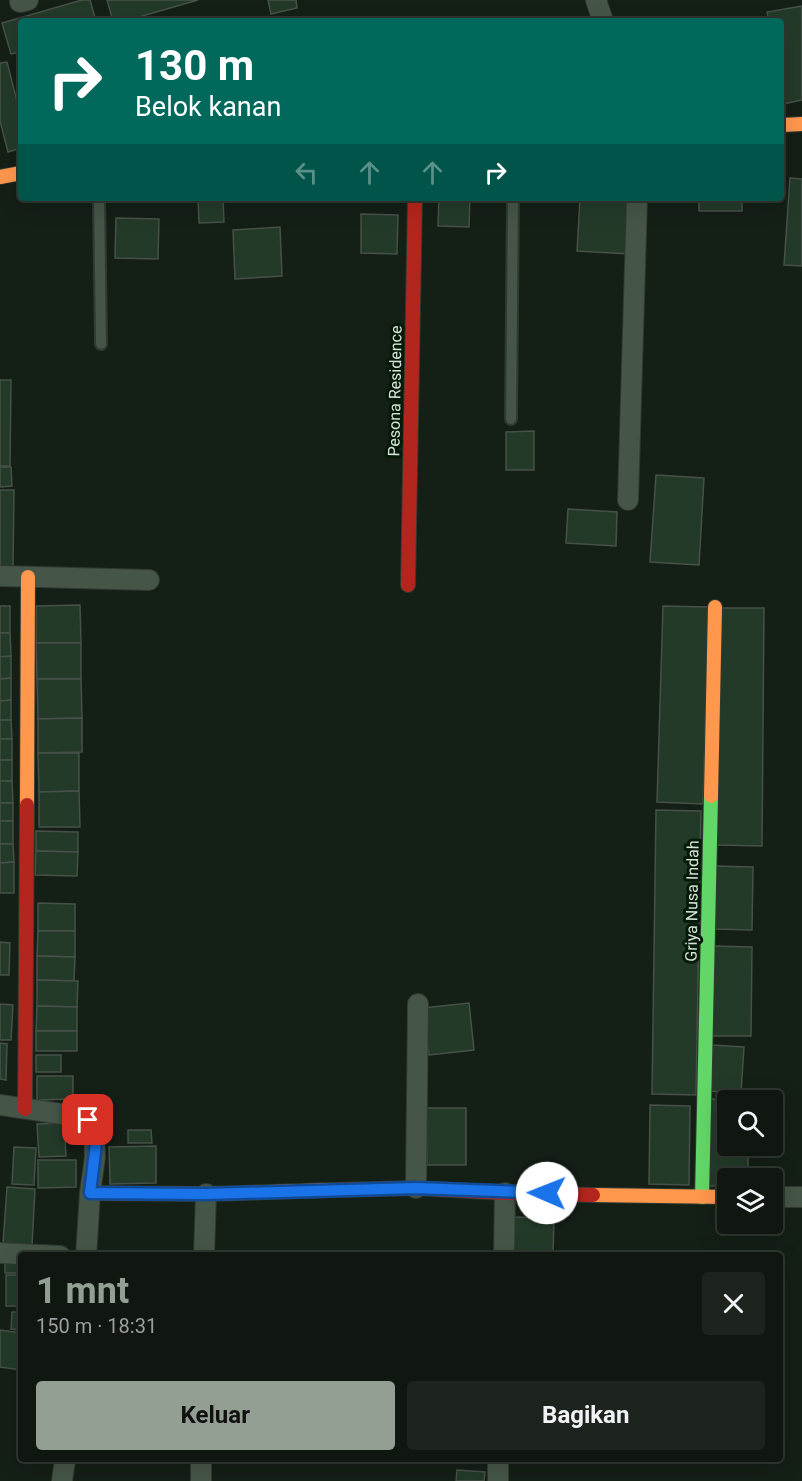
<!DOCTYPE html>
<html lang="id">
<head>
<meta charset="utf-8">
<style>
  body { margin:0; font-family:Roboto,sans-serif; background:#1d241e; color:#f1f3f6; height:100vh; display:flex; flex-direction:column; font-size:22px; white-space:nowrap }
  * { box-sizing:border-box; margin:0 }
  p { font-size:20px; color:#9b9f9f }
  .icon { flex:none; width:33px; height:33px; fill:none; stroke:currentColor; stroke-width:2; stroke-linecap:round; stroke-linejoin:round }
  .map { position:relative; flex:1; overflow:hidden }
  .drawer { position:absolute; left:18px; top:1252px; width:765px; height:210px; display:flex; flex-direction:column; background:#0f1710; border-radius:6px; box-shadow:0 6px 24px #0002,0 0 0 2px #2f3630 }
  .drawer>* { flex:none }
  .top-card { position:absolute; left:18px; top:18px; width:766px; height:183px; border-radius:6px; box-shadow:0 6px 24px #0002,0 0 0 2px #2f3630; background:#00695c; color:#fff; overflow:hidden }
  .controls { position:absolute; left:717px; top:1090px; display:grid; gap:12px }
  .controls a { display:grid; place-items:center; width:66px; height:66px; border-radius:6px; background:#0f1710; box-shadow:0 6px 24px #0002,0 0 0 2px #2f3630; font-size:30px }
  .pin { position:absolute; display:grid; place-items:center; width:51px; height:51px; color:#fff; margin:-26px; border-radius:12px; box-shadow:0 3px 9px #0006 }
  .me { position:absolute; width:66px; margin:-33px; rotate:271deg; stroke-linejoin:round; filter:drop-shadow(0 0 4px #0008) }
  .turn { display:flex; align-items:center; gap:21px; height:126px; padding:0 18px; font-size:27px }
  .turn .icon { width:78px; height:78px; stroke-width:2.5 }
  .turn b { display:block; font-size:42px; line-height:51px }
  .lanes { display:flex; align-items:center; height:57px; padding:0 18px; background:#0003; justify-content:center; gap:30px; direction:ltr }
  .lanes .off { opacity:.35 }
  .round { display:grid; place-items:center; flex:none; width:63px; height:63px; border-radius:6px; background:#1d241e }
  .summary { display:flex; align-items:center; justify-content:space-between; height:102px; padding:0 18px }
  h1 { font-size:36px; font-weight:700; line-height:45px; color:#939f93 }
  .cta { display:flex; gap:12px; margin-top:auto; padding:12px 18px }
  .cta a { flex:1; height:69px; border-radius:6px; background:#939f93; color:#111; font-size:24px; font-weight:700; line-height:69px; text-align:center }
  .cta a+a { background:#1d241e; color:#f1f3f6 }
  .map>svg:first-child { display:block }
</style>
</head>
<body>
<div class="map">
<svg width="802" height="1481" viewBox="0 0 802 1481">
  <rect width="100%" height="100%" fill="#141f16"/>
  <g fill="#233a29" stroke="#475149" stroke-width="1.5">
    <polygon points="82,0 90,0 96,21 21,21 21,52 11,54 2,23"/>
    <polygon points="107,0 198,0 125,21 113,21"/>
    <polygon points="268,0 296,0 297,8 271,14"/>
    <polygon points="802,6 802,100 783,104 782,21 769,21 767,12"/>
    <polygon points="7,62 21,117 21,148 8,152 0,121 0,63"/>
    <polygon points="790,178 802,179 802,266 784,265"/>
    <polygon points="198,198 223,198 224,222 199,223"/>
    <polygon points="439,198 470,198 469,227 438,226"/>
    <polygon points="580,198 634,198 630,254 577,251"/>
    <rect x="699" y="198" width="43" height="13"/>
    <polygon points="361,214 398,215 397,254 361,253"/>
    <polygon points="116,218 159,219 158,259 115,258"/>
    <polygon points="280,227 282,276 235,279 233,230"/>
    <polygon points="0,380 11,380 10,466 0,466"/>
    <polygon points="534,431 534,470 506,470 506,432"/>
    <polygon points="0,467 11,467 12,486 0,487"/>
    <polygon points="656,475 704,478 699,565 650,562"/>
    <polygon points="0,490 14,490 13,567 0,567"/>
    <polygon points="568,509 617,512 616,546 566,543"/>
    <polygon points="80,605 81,643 36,643 36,606"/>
    <rect x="0" y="606" width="10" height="27"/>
    <polygon points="663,606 709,607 703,804 657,802"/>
    <polygon points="719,608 764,608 762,846 717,845"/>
    <polygon points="0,633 10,633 11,656 0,657"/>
    <polygon points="36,643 81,643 81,679 37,679"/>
    <polygon points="11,656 11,678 0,679 0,657"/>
    <polygon points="11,678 11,700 0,701 0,679"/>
    <polygon points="37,679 81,679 82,718 38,719"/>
    <polygon points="11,700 11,720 0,720 0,701"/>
    <polygon points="82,718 82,752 38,753 38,719"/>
    <polygon points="0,720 11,720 12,739 0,739"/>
    <rect x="0" y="739" width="12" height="21"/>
    <polygon points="38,753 79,753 79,791 39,792"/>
    <rect x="0" y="760" width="12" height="21"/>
    <polygon points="0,781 12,781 13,803 0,803"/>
    <polygon points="79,791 80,827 39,827 39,792"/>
    <rect x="0" y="803" width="13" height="18"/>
    <polygon points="656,810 701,811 696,1095 652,1094"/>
    <rect x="0" y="821" width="13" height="23"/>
    <polygon points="36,831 78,832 78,852 36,851"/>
    <polygon points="0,844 13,844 14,862 0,863"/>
    <polygon points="36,851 78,852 77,876 35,875"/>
    <polygon points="14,862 14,893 0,893 0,863"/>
    <polygon points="716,866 753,867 752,930 715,929"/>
    <polygon points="38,903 75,904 75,931 38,931"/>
    <polygon points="38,931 75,931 75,957 37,956"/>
    <polygon points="0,942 10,943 9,975 0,975"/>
    <polygon points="713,946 752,947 751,1036 712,1036"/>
    <polygon points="37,956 75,957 74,981 37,980"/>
    <polygon points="37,980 78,981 77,1007 37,1006"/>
    <polygon points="469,1003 474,1050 429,1055 423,1008"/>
    <polygon points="0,1004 13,1005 11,1040 0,1040"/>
    <polygon points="37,1006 77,1007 77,1031 36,1031"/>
    <rect x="36" y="1031" width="41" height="20"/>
    <polygon points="0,1043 7,1044 6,1080 0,1079"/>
    <polygon points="712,1045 744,1047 741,1093 709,1091"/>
    <rect x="36" y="1055" width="25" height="17"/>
    <polygon points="37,1076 73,1076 73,1099 37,1100"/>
    <polygon points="709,1099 748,1100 748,1101 728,1101 728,1146 748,1146 748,1179 728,1179 728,1186 708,1186"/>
    <polygon points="650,1105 690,1106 689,1185 649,1184"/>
    <polygon points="426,1108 466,1108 466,1165 427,1165"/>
    <polygon points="64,1123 66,1156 39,1157 37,1124"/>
    <polygon points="128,1130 151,1130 152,1143 128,1143"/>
    <polygon points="156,1146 156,1183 110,1184 109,1147"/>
    <polygon points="14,1147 36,1148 34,1185 12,1184"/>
    <polygon points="38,1160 76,1160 76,1187 38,1188"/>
    <polygon points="7,1187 35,1189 32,1246 3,1244"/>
    <polygon points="506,1217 554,1218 553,1256 505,1256"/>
    <rect x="5" y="1259" width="16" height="14"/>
    <rect x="6" y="1275" width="15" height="31"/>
    <polygon points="12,1312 21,1312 21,1330 11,1329"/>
    <polygon points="0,1330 21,1333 21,1370 0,1367"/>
    <polygon points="457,1470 485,1472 484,1481 456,1481"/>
  </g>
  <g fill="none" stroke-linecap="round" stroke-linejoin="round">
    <g stroke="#303a32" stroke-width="14">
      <g id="lane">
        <polyline points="99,198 101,344"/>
        <polyline points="511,419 513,198"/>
      </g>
    </g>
    <g stroke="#303a32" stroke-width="22">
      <g id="street">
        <polyline points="596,0 603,21"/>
        <polyline points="20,2 28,0"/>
        <polyline points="628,500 637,198"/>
        <polyline points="0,576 149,580"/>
        <polyline points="0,1105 75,1116 88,1120 94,1129 95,1157 90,1193 86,1256"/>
        <polyline points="416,1188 418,1004"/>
        <polyline points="772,1197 802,1197"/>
        <polyline points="0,1253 60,1256"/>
        <polyline points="204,1256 206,1194"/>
        <polyline points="504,1256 505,1193"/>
        <polyline points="201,1460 201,1481"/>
        <polyline points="62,1481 65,1460"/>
        <polyline points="498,1481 498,1460"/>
      </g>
    </g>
    <g stroke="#303a32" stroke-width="16">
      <polyline id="fast" points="702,1197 711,796"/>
    </g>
    <g stroke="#303a32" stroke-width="16">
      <g id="slow">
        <polyline points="782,125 802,124"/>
        <polyline points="0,177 21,173"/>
        <polyline points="711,796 715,607"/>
        <polyline points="27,805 28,577"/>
        <polyline points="90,1193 206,1194 333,1190"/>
        <polyline points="593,1195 728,1197"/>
      </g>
    </g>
    <g stroke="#303a32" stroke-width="16">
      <g id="jam">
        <polyline points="408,585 415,198"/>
        <polyline points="25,1109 27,805"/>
        <polyline points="333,1190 416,1188 505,1193 593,1195"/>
      </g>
    </g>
    <use href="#lane" stroke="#455547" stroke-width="10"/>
    <use href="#street" stroke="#455547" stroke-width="20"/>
    <use href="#fast" stroke="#63d668" stroke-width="14"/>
    <use href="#slow" stroke="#ff974d" stroke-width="14"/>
    <use href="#jam" stroke="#b3261e" stroke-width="14"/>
  </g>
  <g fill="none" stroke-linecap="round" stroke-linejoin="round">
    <g stroke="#114b97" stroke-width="15">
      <polyline id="route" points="88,1120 94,1130 96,1143 90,1193 206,1194 416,1188 547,1193"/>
    </g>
    <use href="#route" stroke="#1a73e8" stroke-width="10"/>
  </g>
  <g text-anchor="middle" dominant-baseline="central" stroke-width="6" stroke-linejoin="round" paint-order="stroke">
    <g font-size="16" fill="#d7e4d7" stroke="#061a09">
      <text transform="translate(395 391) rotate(-89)">Pesona Residence</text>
      <text transform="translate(692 901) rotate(-89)">Griya Nusa Indah</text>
    </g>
  </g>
</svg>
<div class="controls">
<a><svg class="icon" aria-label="search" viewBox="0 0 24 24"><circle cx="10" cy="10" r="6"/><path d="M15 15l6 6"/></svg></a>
<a><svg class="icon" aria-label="layers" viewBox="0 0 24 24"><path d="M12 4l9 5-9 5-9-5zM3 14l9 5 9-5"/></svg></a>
</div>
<div class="pin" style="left:88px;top:1120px;background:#d93025"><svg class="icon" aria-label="arrive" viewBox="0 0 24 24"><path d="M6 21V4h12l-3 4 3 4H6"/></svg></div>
<svg class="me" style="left:547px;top:1193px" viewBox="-20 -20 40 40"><circle r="19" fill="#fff"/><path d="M0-13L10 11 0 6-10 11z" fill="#1a73e8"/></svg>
<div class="top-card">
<div class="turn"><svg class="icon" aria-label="right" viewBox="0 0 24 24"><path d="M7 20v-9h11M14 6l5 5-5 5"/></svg><div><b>130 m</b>Belok kanan</div></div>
<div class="lanes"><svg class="icon off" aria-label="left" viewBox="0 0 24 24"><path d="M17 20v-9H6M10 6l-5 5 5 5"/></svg><svg class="icon off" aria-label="ahead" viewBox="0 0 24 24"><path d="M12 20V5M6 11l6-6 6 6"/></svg><svg class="icon off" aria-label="ahead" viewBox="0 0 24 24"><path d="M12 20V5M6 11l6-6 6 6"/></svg><svg class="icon" aria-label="right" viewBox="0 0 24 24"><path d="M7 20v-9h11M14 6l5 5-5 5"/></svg></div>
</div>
<section class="drawer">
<div class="summary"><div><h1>1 mnt</h1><p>150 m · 18:31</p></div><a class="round"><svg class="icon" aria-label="close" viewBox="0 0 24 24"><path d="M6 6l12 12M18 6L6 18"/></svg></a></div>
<div class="cta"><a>Keluar</a><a>Bagikan</a></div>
</section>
</div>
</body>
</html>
